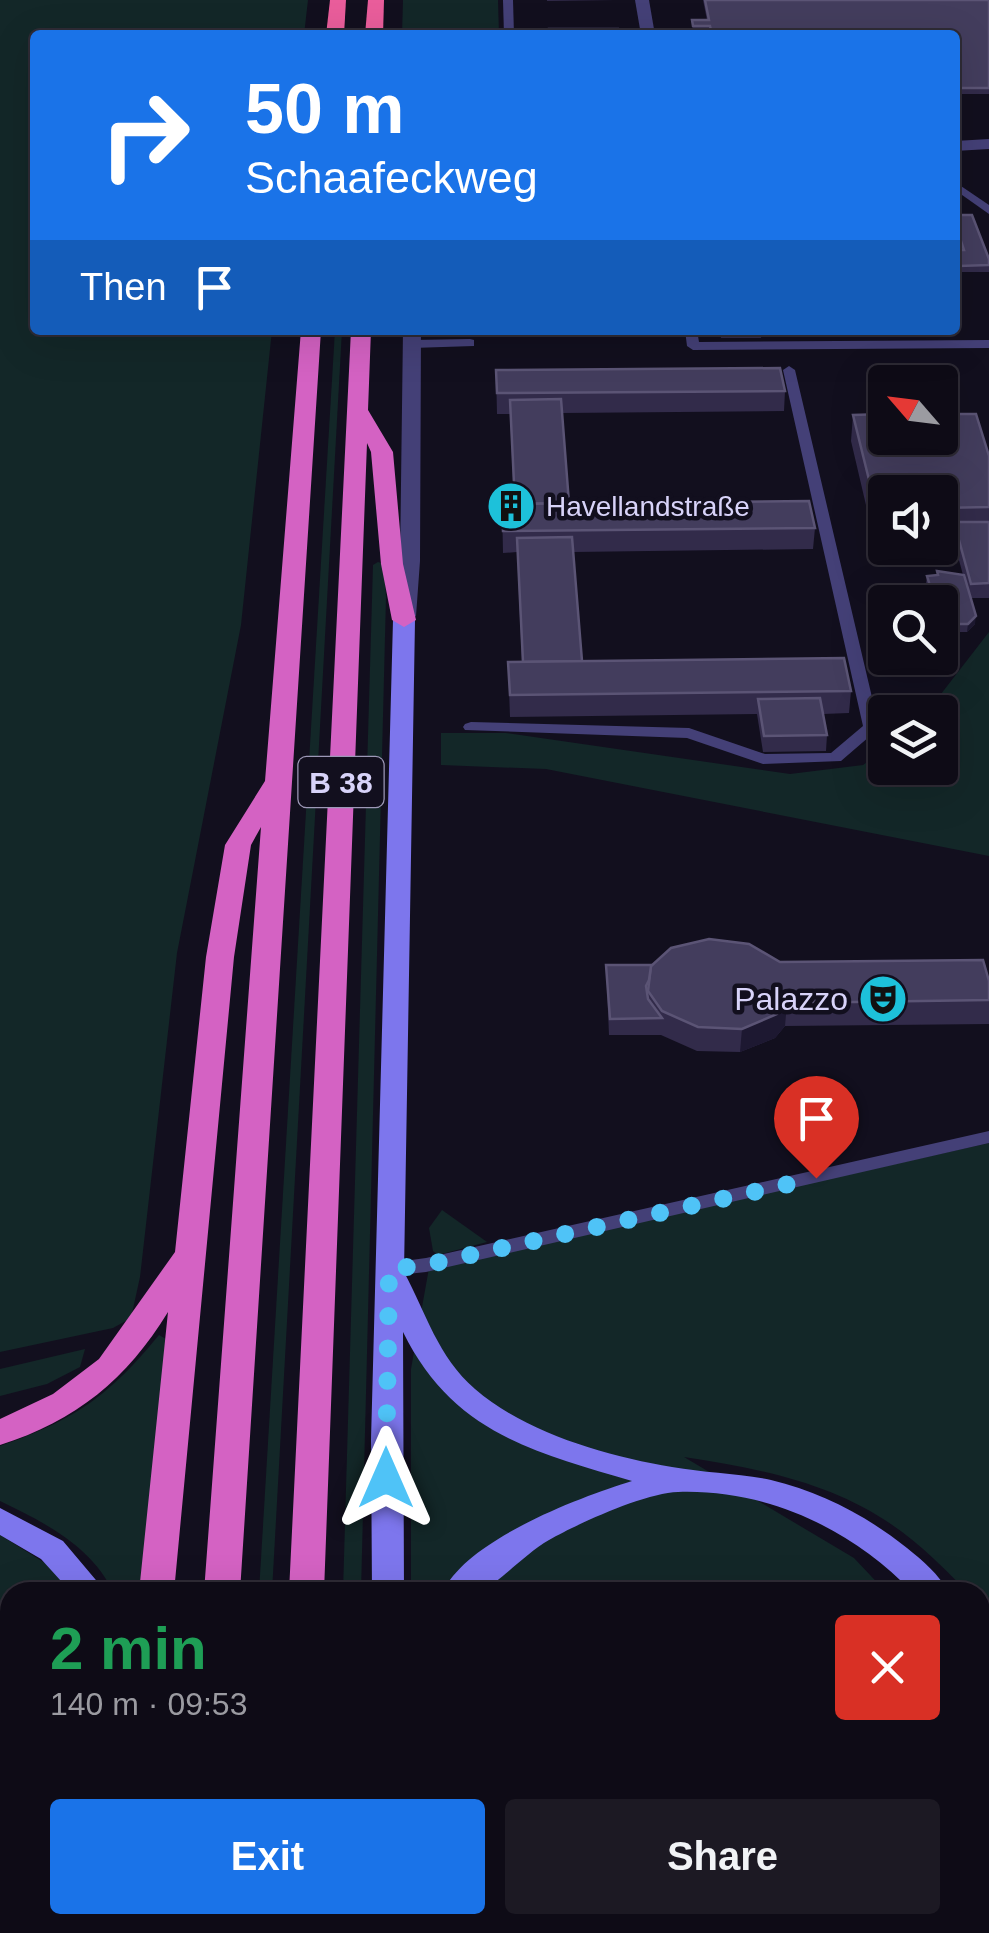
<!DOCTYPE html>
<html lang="en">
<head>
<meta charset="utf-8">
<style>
  body { margin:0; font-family:Arial,sans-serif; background:#1c1923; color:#f1f3f6; height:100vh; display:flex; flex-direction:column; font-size:38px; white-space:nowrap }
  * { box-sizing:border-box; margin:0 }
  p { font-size:32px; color:#9b9ba1 }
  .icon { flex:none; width:55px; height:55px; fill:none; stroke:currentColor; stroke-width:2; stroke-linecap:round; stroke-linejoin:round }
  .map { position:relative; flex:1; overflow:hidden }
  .details { position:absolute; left:0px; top:1582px; width:990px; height:352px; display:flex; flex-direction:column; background:#0e0b16; border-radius:30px 30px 0 0; box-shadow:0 10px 40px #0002,0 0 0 2px #2e2b35 }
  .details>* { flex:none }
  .top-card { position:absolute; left:30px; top:30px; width:930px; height:305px; border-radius:10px; box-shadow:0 10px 40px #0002,0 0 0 2px #2e2b35; background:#1a73e8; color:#fff; overflow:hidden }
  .needle { width:65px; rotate:298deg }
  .buttons { position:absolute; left:868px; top:365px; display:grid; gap:20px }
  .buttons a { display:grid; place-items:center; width:90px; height:90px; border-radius:10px; background:#0e0b16; box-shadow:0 10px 40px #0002,0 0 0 2px #2e2b35; font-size:50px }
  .pin { position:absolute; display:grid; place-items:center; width:85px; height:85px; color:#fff; margin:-102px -42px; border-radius:50% 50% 50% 0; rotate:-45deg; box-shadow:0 0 10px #0007 }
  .pin .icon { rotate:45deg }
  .me { position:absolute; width:110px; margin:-55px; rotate:0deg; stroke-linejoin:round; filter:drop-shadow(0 0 8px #0008) }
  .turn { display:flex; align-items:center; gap:35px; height:210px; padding:0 50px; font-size:45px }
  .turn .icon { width:130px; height:130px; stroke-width:2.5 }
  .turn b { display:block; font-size:70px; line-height:85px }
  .then { display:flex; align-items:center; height:95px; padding:0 50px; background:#0003; gap:20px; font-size:38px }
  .round { display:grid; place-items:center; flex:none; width:105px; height:105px; border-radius:10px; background:#1c1923 }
  .overview { display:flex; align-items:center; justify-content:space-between; height:170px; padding:0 50px }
  h1 { font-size:60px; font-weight:700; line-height:75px; color:#1e9e55 }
  .primary-button { display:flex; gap:20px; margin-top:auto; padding:20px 50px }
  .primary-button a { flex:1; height:115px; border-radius:10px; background:#1a73e8; color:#fff; font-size:40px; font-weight:700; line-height:115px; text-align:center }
  .primary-button a+a { background:#1c1923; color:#f1f3f6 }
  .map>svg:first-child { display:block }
</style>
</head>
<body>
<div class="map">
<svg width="989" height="1933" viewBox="0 0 989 1933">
  <rect width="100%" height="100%" fill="#120f1e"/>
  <g fill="#132728">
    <polygon points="0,0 308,0 304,35 35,35 35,330 272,330 241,625 177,953 140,1277 131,1318 113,1328 0,1352"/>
    <polygon points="403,0 498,0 499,35 402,35"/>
    <polygon points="335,330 342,330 272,1592 259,1592"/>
    <polygon points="378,562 384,564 386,597 361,1592 343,1592 373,565"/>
    <polygon points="989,632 989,856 546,769 441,765 441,733 506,733 790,774 863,765 885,750 885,768 940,768 940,712 927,712"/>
    <path d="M989,1143V1626L980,1613V1592H966C957,1580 945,1570 934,1559C861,1489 781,1472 684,1457L854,1558L886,1592H411V1369L429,1268Z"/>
    <polygon points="442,1210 487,1242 438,1255 433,1251 429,1228"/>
    <path d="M159,1335L166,1339L142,1592H113C93,1547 42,1521 0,1501V1446C75,1420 109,1396 159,1335Z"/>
    <polygon points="85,1349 80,1367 47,1384 0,1396 0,1369"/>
    <polygon points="0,1535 45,1563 72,1592 10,1592 10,1925 81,1925 80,1933 0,1933"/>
    <polygon points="980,1764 989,1765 989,1933 785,1933 793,1925 980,1925"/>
    <polygon points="451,1925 790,1925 782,1933 450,1933"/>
  </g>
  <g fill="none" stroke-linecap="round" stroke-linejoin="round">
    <g fill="#444077" fill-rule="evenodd">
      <polygon points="503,0 513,0 514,35 504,35"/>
      <polygon points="955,182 989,205 989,214 955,190"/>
      <polygon points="685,330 697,330 699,342 989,340 989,348 693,350 687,346"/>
      <polygon points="470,339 474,340 474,346 412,348 406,344 412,340"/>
      <polygon points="789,366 795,370 879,727 877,730 841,761 763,764 687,738 465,730 463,727 465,724 471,722 689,728 765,754 831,753 863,726 783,370"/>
      <polygon points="989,1131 989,1143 426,1272 389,1276 382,1274 379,1269 382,1264 426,1258"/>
    </g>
    <g fill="#444077" fill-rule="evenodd">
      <polygon points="635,0 649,0 655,35 641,35"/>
      <polygon points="989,139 989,149 955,151 955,141"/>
      <polygon points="403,330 421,330 420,561 416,616 405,622 394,616 400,561"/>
    </g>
    <polygon fill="#444077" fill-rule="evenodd" points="95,1925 131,1925 130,1933 94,1933"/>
    <g fill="#7d76ed" fill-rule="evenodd">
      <path d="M404,614L415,620L404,1272C426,1313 438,1357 475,1389C526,1433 606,1456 672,1467C705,1473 738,1473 771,1480C821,1492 867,1516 907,1548C922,1560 940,1575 948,1592H912C852,1529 767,1489 678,1492C645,1493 579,1523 549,1540C526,1553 500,1582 481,1591C472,1596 454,1592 443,1592C466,1540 580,1497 632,1481C533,1452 452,1432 403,1332L404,1592H372L371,1440L393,620Z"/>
      <polygon points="0,1508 63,1541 106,1592 71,1592 41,1559 0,1535"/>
      <polygon points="984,1682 989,1684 989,1739 980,1742 980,1683"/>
      <rect x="369" y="1925" width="36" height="8"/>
      <polygon points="844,1925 887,1925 883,1933 840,1933"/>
    </g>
    <g fill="#d462c3" fill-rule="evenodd">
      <path d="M301,330H321L240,1592H204L261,827L251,845L234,957L174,1592H139L168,1312C127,1379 76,1421 0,1445V1419L53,1394L99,1359L175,1252L206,957L225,845L265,781Z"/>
      <polygon points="351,330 371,330 368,410 393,452 403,564 416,620 404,627 392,620 381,564 371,452 367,443 324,1592 289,1592"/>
      <polygon points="178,1925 218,1925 217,1933 177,1933"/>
      <rect x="272" y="1925" width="40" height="8"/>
    </g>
    <g fill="#e95d9b" fill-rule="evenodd">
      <polygon points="330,0 346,0 344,35 326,35"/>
      <polygon points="368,0 384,0 383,35 365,35"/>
    </g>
  </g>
  <g fill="#322b4a">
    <polygon points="547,0 615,0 547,1"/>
    <polygon points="703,0 989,0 989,94 955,94 955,35 710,35 710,32 693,32 692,20 707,20"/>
    <polygon points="955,215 989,259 989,272 958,272 955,263 955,250 961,250 958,241 955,241"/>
    <polygon points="720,330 762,330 761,338 721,338"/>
    <polygon points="496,370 785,391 784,411 562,413 569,503 815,528 813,549 573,552 582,661 851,691 849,713 823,714 827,735 826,751 763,752 757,714 510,717 508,662 522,662 517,552 503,553 502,504 514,504 510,414 497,414"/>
    <polygon points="853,415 989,456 989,598 971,598 975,624 967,632 950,632 940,626 940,602 932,602 926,583 927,576 937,575 937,571 963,575 952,534 940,535 940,492 885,492 885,535 873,535 851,441"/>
    <polygon points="780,962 989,981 989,1024 785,1026 775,1038 740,1052 697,1051 661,1035 609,1035 606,965"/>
  </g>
  <g fill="#1d1831">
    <polygon points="976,616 975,624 967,632 968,624"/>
    <polygon points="787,1003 785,1026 775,1038 740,1052 742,1029"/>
  </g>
  <g fill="#433d5d" stroke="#5b5475" stroke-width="2.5">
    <polygon points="705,0 989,0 989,88 955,88 955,35 712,35 710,26 693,26 692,20 709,20"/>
    <polygon points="549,29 618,29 619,35 549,35"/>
    <polygon points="955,215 972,215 989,259 989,265 959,266 955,250 964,250 959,235 955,235"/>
    <rect x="722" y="330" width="40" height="1"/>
    <polygon points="780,368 785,391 497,393 496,370"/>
    <polygon points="561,399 569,503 515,504 510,400"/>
    <polygon points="885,414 885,438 940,438 940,414 976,414 989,456 989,507 940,508 940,492 885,492 885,508 876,508 853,415"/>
    <polygon points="809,501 815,528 503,531 502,504"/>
    <polygon points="954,522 989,522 989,583 971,584"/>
    <polygon points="572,537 582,661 523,662 517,538"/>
    <polygon points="937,571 964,575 976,616 968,624 951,624 940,617 940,602 935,602 927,576 938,575"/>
    <polygon points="844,658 851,691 510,695 508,662"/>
    <polygon points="820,698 827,735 764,736 758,699"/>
    <polygon points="709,939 749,944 780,962 983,960 989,981 989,1000 787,1003 777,1014 742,1029 698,1027 662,1011 648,991 651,966 671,948"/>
    <polygon points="606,965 652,965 651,966 649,980 646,986 648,999 662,1018 610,1019"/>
  </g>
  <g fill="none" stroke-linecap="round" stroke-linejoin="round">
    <polyline stroke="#4fc3f7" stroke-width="18" stroke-dasharray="0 32.4" points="386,1478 389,1269 426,1265 816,1178"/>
  </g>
  <defs>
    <g id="building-disc" transform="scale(2.5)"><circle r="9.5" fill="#1dc1da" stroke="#120f1e"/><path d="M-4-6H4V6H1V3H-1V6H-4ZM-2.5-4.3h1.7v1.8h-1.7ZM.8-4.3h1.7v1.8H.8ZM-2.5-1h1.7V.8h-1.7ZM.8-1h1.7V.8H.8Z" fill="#111"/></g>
    <g id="theatre-disc" transform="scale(2.5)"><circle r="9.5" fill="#1dc1da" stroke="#120f1e"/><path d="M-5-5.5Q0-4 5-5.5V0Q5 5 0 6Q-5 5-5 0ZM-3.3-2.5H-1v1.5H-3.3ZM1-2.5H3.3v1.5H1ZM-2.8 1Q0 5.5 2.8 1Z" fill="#111"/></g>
  </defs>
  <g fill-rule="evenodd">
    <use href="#building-disc" x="511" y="506"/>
    <use href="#theatre-disc" x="883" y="999"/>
  </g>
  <g text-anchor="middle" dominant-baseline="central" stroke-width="9" stroke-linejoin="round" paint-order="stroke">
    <g font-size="28" fill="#d8d3f9" stroke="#120f1e" text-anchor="start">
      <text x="546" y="506">Havellandstraße</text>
    </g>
    <rect fill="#120f1e" stroke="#9d98b7" stroke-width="2.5" x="298.5" y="757" width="85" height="50" rx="8"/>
    <g font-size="30" font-weight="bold" fill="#d8d3f9">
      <text x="341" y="782">B 38</text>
    </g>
    <g font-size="32" fill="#d8d3f9" stroke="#120f1e" text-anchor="end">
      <text x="848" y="999">Palazzo</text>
    </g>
  </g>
</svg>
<div class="buttons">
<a><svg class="needle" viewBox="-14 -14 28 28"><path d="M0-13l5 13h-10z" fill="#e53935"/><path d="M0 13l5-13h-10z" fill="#9b9ba1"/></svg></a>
<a><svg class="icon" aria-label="sound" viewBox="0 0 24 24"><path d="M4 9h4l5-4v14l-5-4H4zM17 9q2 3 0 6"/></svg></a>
<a><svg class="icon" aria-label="search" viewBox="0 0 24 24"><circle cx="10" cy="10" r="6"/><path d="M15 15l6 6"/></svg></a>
<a><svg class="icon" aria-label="layers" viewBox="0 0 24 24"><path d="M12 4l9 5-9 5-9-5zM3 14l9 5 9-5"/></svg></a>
</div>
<div class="pin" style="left:816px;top:1178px;background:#d93025"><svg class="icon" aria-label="arrive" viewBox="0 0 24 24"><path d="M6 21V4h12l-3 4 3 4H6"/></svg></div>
<svg class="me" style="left:386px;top:1478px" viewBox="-20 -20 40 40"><path d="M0-17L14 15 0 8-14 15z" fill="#4fc3f7" stroke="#fff" stroke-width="4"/></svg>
<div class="top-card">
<div class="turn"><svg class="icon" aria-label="right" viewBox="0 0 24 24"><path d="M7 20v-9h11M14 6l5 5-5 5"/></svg><div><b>50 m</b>Schaafeckweg</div></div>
<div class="then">Then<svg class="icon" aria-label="arrive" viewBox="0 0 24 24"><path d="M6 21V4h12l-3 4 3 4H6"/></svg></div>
</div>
<section class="details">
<div class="overview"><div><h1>2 min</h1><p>140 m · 09:53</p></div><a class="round" style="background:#d93025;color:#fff"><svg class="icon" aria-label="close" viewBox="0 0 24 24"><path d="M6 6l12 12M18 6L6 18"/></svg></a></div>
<div class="primary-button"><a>Exit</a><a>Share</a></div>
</section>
</div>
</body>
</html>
